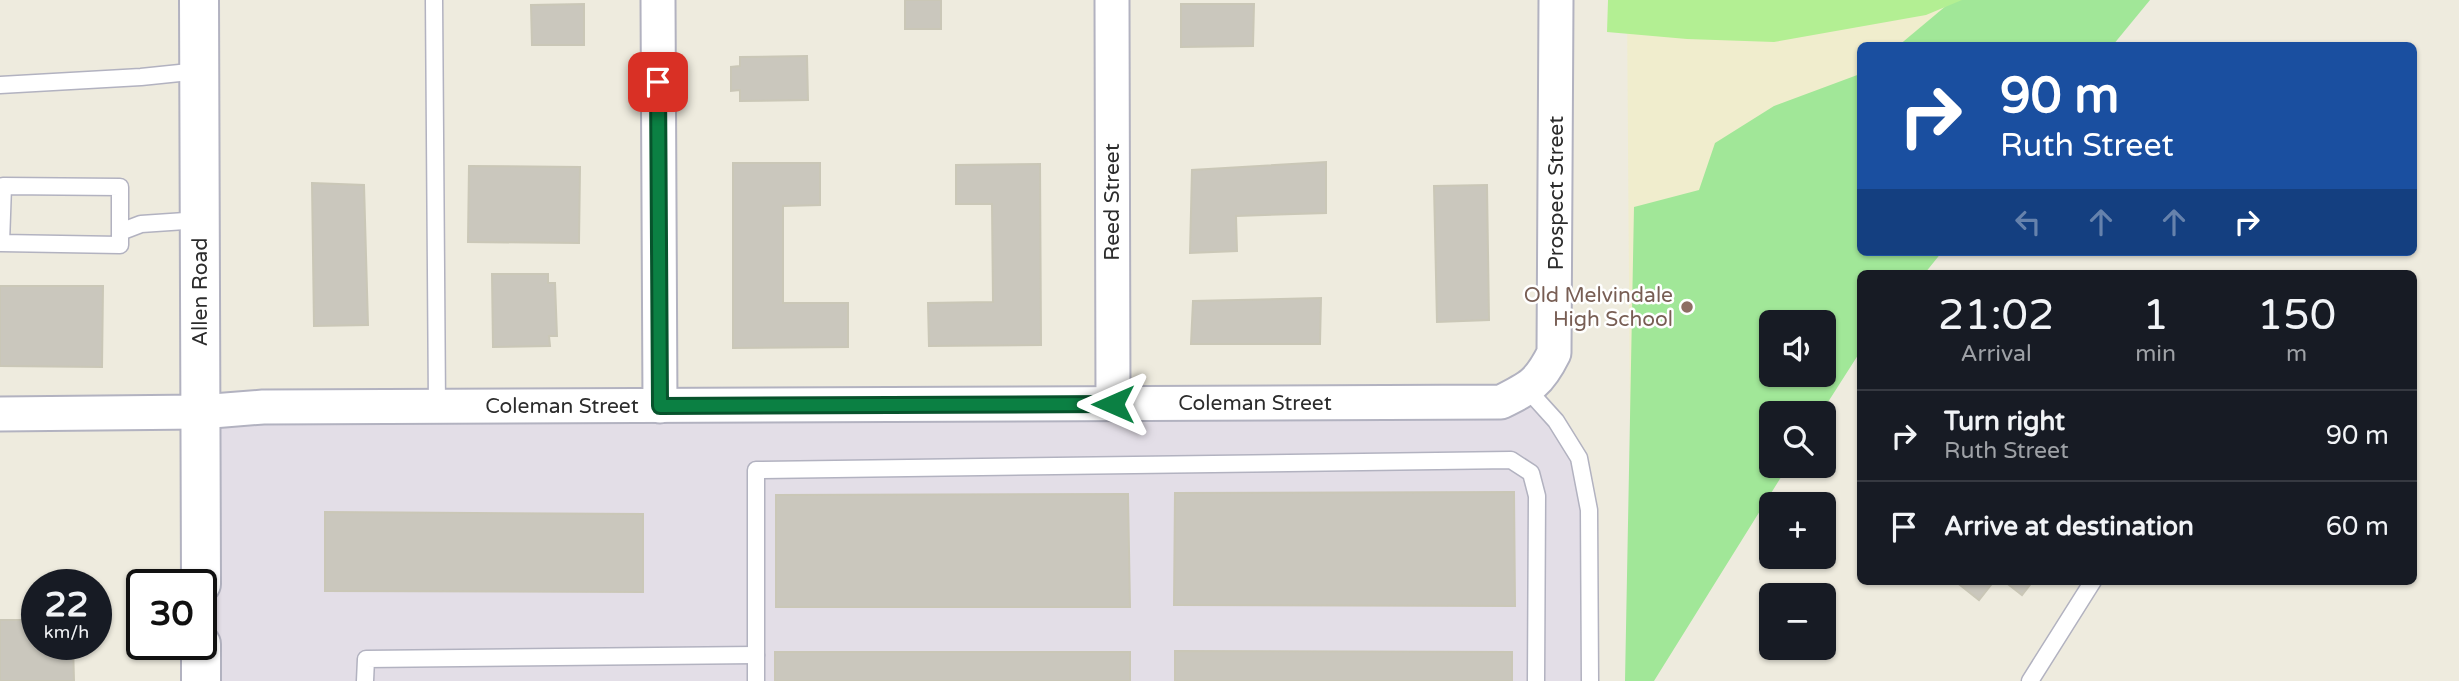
<!DOCTYPE html>
<html lang="en">
<head>
<meta charset="utf-8">
<style>
  body { margin:0; font-family:"Varela Round",sans-serif; background:#20242c; color:#f1f3f6; height:100vh; display:flex; flex-direction:column; font-size:26px; white-space:nowrap }
  * { box-sizing:border-box; margin:0 }
  p { font-size:23px; color:#9ea1a6 }
  .icon { flex:none; width:38px; height:38px; fill:none; stroke:currentColor; stroke-width:2; stroke-linecap:round; stroke-linejoin:round }
  .map { position:relative; flex:1; overflow:hidden }
  .side { position:absolute; left:1857px; top:270px; width:560px; height:315px; display:flex; flex-direction:column; background:#171b24; border-radius:10px; box-shadow:0 2px 5px #0004 }
  .side>* { flex:none }
  .top-card { position:absolute; left:1857px; top:42px; width:560px; height:214px; border-radius:10px; box-shadow:0 2px 5px #0004; background:#1a4fa0; color:#fff; overflow:hidden }
  .tools { position:absolute; left:1759px; top:310px; display:grid; gap:14px }
  .tools a { display:grid; place-items:center; width:77px; height:77px; border-radius:10px; background:#171b24; box-shadow:0 2px 5px #0004; font-size:35px }
  .speed { position:absolute; left:21px; top:569px; display:flex; gap:14px; font-size:35px; font-weight:700; text-align:center }
  .speed>* { display:grid; place-content:center; width:91px; height:91px; border-radius:50%; background:#171b24; box-shadow:0 2px 5px #0004; line-height:1 }
  .speed small { font-size:18px; font-weight:400 }
  .speed .limit { border:4px solid #111; border-radius:10px; background:#fff; color:#111 }
  .pin { position:absolute; display:grid; place-items:center; width:60px; height:60px; color:#fff; margin:-30px; border-radius:14px; box-shadow:0 4px 10px #0006 }
  .me { position:absolute; width:77px; margin:-38px; rotate:270deg; stroke-linejoin:round; filter:drop-shadow(0 0 5px #0008) }
  .turn { display:flex; align-items:center; gap:24px; height:147px; padding:0 28px; font-size:32px }
  .turn .icon { width:91px; height:91px; stroke-width:2.5 }
  .turn b { display:block; font-size:49px; line-height:60px }
  .lanes { display:flex; align-items:center; height:66px; padding:0 28px; background:#0003; justify-content:center; gap:35px; direction:ltr }
  .lanes .off { opacity:.35 }
  .eta { display:flex; justify-content:space-evenly; align-items:center; height:119px; text-align:center }
  .eta b { font-size:42px; font-weight:600; line-height:49px }
  ul { padding:0; list-style:none }
  li { display:flex; align-items:center; gap:21px; height:91px; padding:0 28px; border-top:2px solid #363941 }
  li div { flex:1 }
  li b { display:block; font-size:26px }
  li em { font-style:normal }
  .map>svg:first-child { display:block }
</style>
</head>
<body>
<div class="map">
<svg width="2459" height="681" viewBox="0 0 2459 681">
  <rect width="100%" height="100%" fill="#eeebde"/>
  <polygon fill="#e3dee7" points="1527,389 1579,458 1590,681 201,681 200,412"/>
  <polygon fill="#f0edcd" points="1627,0 2029,0 1987,45 1860,46 1860,182 1630,432"/>
  <g fill="#a1e798" fill-rule="evenodd">
    <polygon points="1953,0 2150,0 2113,45 1898,46"/>
    <path d="M1860,74V252H1942L1925,273H1860V352L1821,413H1771V466H1788L1654,681H1625L1634,207L1699,190L1715,143L1774,106ZM1771,322H1824V374H1771Z"/>
  </g>
  <polygon fill="#b3ef93" points="1608,0 1962,0 1926,15 1774,42 1687,39 1607,32"/>
  <g fill="#cac7bd" stroke="#cac7b7" stroke-width="2">
    <rect x="905" y="0" width="36" height="29"/>
    <polygon points="584,4 584,45 532,45 531,5"/>
    <polygon points="1181,4 1254,4 1253,46 1181,47"/>
    <polygon points="807,56 808,100 740,101 740,90 731,91 731,67 740,66 740,57"/>
    <polygon points="1326,162 1326,213 1236,216 1237,251 1190,253 1192,170"/>
    <polygon points="733,163 820,163 820,205 783,206 783,303 848,303 848,347 733,348"/>
    <polygon points="1040,164 1041,345 929,346 928,303 993,302 992,204 956,204 956,165"/>
    <polygon points="469,166 580,167 579,243 468,242"/>
    <polygon points="312,183 364,185 368,325 314,326"/>
    <polygon points="1487,185 1489,320 1437,322 1434,186"/>
    <polygon points="492,274 548,274 548,283 555,283 557,336 549,336 550,346 493,347"/>
    <polygon points="0,286 103,286 102,367 0,366"/>
    <polygon points="1321,298 1320,344 1191,344 1193,301"/>
    <polygon points="1514,492 1515,606 1174,605 1175,493"/>
    <polygon points="1128,494 1130,607 776,607 776,495"/>
    <polygon points="325,512 643,514 643,592 325,591"/>
    <polygon points="1955,581 1994,581 1979,600"/>
    <polygon points="2004,581 2033,581 2022,595"/>
    <polygon points="0,620 37,620 37,644 73,644 74,681 0,681"/>
    <polygon points="1175,651 1512,652 1512,681 1175,681"/>
    <rect x="775" y="652" width="355" height="29"/>
  </g>
  <g fill="none" stroke-linecap="round" stroke-linejoin="round">
    <g stroke="#b2b2c0" stroke-width="19">
      <g id="service">
        <polyline points="434,0 437,407"/>
        <polyline points="0,85 141,77 199,71"/>
        <polyline points="120,232 120,187 3,186 1,243 120,245 120,232 141,224 200,220"/>
        <polyline points="1527,389 1556,421 1579,458 1589,510 1590,681"/>
        <polyline points="365,681 366,659 756,655"/>
        <polyline points="756,681 756,470 1511,460 1531,473 1537,496 1536,681"/>
        <polyline points="2030,681 2093,581"/>
      </g>
    </g>
    <g stroke="#b2b2c0" stroke-width="37">
      <g id="minor">
        <polyline points="658,0 660,406"/>
        <polyline points="1112,0 1113,404"/>
        <path d="M0,414L200,412L263,407L1501,402C1531,387 1539,383 1554,353L1556,0"/>
      </g>
    </g>
    <g stroke="#b2b2c0" stroke-width="42">
      <g id="secondary">
        <polyline points="199,0 201,584"/>
        <polyline points="201,644 201,681"/>
      </g>
    </g>
    <use href="#service" stroke="#fff" stroke-width="16"/>
    <use href="#minor" stroke="#fff" stroke-width="33"/>
    <use href="#secondary" stroke="#fff" stroke-width="38"/>
  </g>
  <g fill="none" stroke-linecap="round" stroke-linejoin="round">
    <g stroke="#07532c" stroke-width="18">
      <polyline id="route" points="658,82 660,406 1113,404"/>
    </g>
    <use href="#route" stroke="#0b8043" stroke-width="12"/>
  </g>
  <circle fill="#8d6e63" stroke="#fff" stroke-width="2.5" cx="1687" cy="307" r="7"/>
  <g text-anchor="middle" dominant-baseline="central" stroke-width="5" stroke-linejoin="round" paint-order="stroke">
    <g font-size="21" fill="#2c2c2c" stroke="#fff">
      <text transform="translate(1556 193) rotate(-90)">Prospect Street</text>
      <text transform="translate(1112 202) rotate(-90)">Reed Street</text>
      <text transform="translate(200 292) rotate(-90)">Allen Road</text>
      <text x="1255" y="403">Coleman Street</text>
      <text x="562" y="406">Coleman Street</text>
    </g>
    <g font-size="21" fill="#785e54" stroke="#fff" text-anchor="end">
      <text x="1673" y="295">Old Melvindale<tspan x="1673" dy="24">High School</tspan></text>
    </g>
  </g>
</svg>
<div class="tools">
<a><svg class="icon" aria-label="sound" viewBox="0 0 24 24"><path d="M4 9h4l5-4v14l-5-4H4zM17 9q2 3 0 6"/></svg></a>
<a><svg class="icon" aria-label="search" viewBox="0 0 24 24"><circle cx="10" cy="10" r="6"/><path d="M15 15l6 6"/></svg></a>
<a>+</a>
<a>−</a>
</div>
<div class="speed"><div>22<small>km/h</small></div><div class="limit">30</div></div>
<div class="pin" style="left:658px;top:82px;background:#d93025"><svg class="icon" aria-label="arrive" viewBox="0 0 24 24"><path d="M6 21V4h12l-3 4 3 4H6"/></svg></div>
<svg class="me" style="left:1113px;top:404px" viewBox="-20 -20 40 40"><path d="M0-17L14 15 0 8-14 15z" fill="#0b8043" stroke="#fff" stroke-width="4"/></svg>
<div class="top-card">
<div class="turn"><svg class="icon" aria-label="right" viewBox="0 0 24 24"><path d="M7 20v-9h11M14 6l5 5-5 5"/></svg><div><b>90 m</b>Ruth Street</div></div>
<div class="lanes"><svg class="icon off" aria-label="left" viewBox="0 0 24 24"><path d="M17 20v-9H6M10 6l-5 5 5 5"/></svg><svg class="icon off" aria-label="ahead" viewBox="0 0 24 24"><path d="M12 20V5M6 11l6-6 6 6"/></svg><svg class="icon off" aria-label="ahead" viewBox="0 0 24 24"><path d="M12 20V5M6 11l6-6 6 6"/></svg><svg class="icon" aria-label="right" viewBox="0 0 24 24"><path d="M7 20v-9h11M14 6l5 5-5 5"/></svg></div>
</div>
<section class="side">
<div class="eta">
<div><b>21:02</b><p>Arrival</p></div>
<div><b>1</b><p>min</p></div>
<div><b>150</b><p>m</p></div>
</div>
<ul>
<li><svg class="icon" aria-label="right" viewBox="0 0 24 24"><path d="M7 20v-9h11M14 6l5 5-5 5"/></svg><div><b>Turn right</b><p>Ruth Street</p></div><em>90 m</em></li>
<li><svg class="icon" aria-label="arrive" viewBox="0 0 24 24"><path d="M6 21V4h12l-3 4 3 4H6"/></svg><div><b>Arrive at destination</b></div><em>60 m</em></li>
</ul>
</section>
</div>
</body>
</html>
